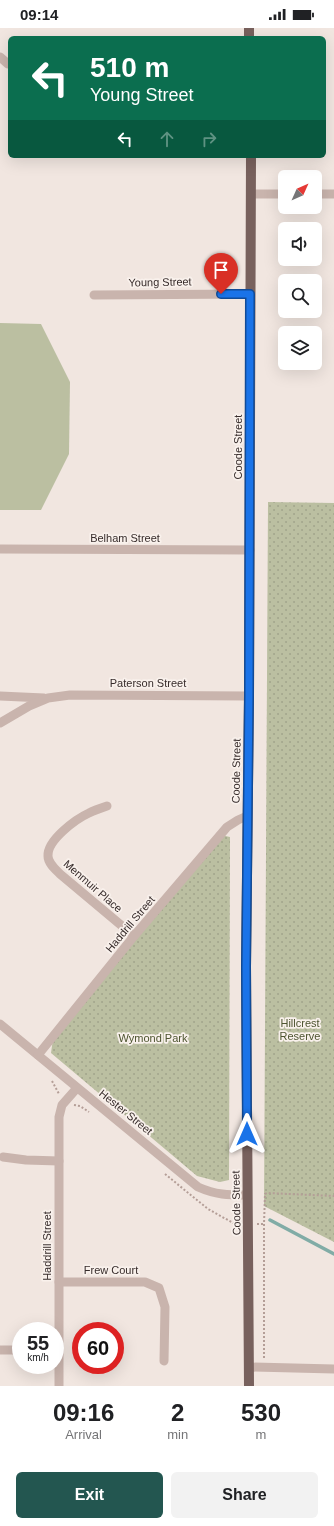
<!DOCTYPE html>
<html lang="en">
<head>
<meta charset="utf-8">
<style>
  body { margin:0; font-family:Helvetica,sans-serif; background:#f2f2f2; color:#202124; height:100vh; display:flex; flex-direction:column; font-size:15px; white-space:nowrap }
  * { box-sizing:border-box; margin:0 }
  p { font-size:13px; color:#757577 }
  .icon { flex:none; width:22px; height:22px; fill:none; stroke:currentColor; stroke-width:2; stroke-linecap:round; stroke-linejoin:round }
  .map { position:relative; height:1358px; overflow:hidden }
  .sheet { display:flex; flex-direction:column; background:#fff; flex:1 }
  .sheet>* { flex:none }
  .banner { position:absolute; left:8px; top:8px; width:318px; height:122px; border-radius:6px; box-shadow:0 4px 16px #0002; background:#0b6e4f; color:#fff; overflow:hidden }
  .needle { width:26px; rotate:45deg }
  .controls { position:absolute; left:278px; top:142px; display:grid; gap:8px }
  .controls a { display:grid; place-items:center; width:44px; height:44px; border-radius:6px; background:#fff; box-shadow:0 4px 16px #0002; font-size:20px }
  .speed { position:absolute; left:12px; top:1294px; display:flex; gap:8px; font-size:20px; font-weight:700; text-align:center }
  .speed>* { display:grid; place-content:center; width:52px; height:52px; border-radius:50%; background:#fff; box-shadow:0 4px 16px #0002; line-height:1 }
  .speed small { font-size:10px; font-weight:400 }
  .speed .limit { border:6px solid #d22; background:#fff; color:#111 }
  .pin { position:absolute; display:grid; place-items:center; width:34px; height:34px; color:#fff; margin:-41px -17px; border-radius:50% 50% 50% 0; rotate:-45deg; box-shadow:0 0 4px #0007 }
  .pin .icon { rotate:45deg }
  .me { position:absolute; width:44px; margin:-22px; rotate:0deg; stroke-linejoin:round; filter:drop-shadow(0 0 3px #0008) }
  .turn { display:flex; align-items:center; gap:14px; height:84px; padding:0 16px; font-size:18px }
  .turn .icon { width:52px; height:52px; stroke-width:2.5 }
  .turn b { display:block; font-size:28px; line-height:34px }
  .lanes { display:flex; align-items:center; height:38px; padding:0 16px; background:#0003; justify-content:center; gap:20px; direction:ltr }
  .lanes .off { opacity:.35 }
  .eta { display:flex; justify-content:space-evenly; align-items:center; height:68px; text-align:center }
  .eta b { font-size:24px; font-weight:700; line-height:28px }
  .action { display:flex; gap:8px; margin-top:auto; padding:8px 16px }
  .action a { flex:1; height:46px; border-radius:6px; background:#235650; color:#fff; font-size:16px; font-weight:700; line-height:46px; text-align:center }
  .action a+a { background:#f2f2f2; color:#202124 }
  .status { display:flex; justify-content:space-between; align-items:center; height:28px; padding:0 20px; background:#fff; direction:ltr }
  .status svg { height:11px; fill:currentColor }
  .map>svg:first-child { display:block }
</style>
</head>
<body>
<div class="status"><b>09:14</b><svg viewBox="0 0 49 12"><path d="M0 12V9h3v3zM5 12V6h3v6zM10 12V3h3v9zM15 12V0h3v12zM26 1h20v11H26zM47 4h2v5h-2z"/></svg></div>
<div class="map">
<svg width="334" height="1358" viewBox="0 0 334 1358">
  <defs>
    <pattern id="park-dots" width="8" height="8" patternUnits="userSpaceOnUse"><rect width="8" height="8" fill="#bbbfa1"/><path d="M2 2h.1M6 6h.1" fill="none" stroke="#a1a48b" stroke-width="1.8" stroke-linecap="round"/></pattern>
  </defs>
  <rect width="100%" height="100%" fill="#f1e6e0"/>
  <polygon fill="#bbbfa1" points="0,295 41,296 70,354 69,426 41,482 0,482"/>
  <g fill="url(#park-dots)">
    <polygon points="268,474 334,475 334,1214 264,1178"/>
    <polygon points="221,807 230,809 229,1152 220,1154 197,1148 51,1025 53,1011"/>
  </g>
  <g fill="none" stroke-linecap="round" stroke-linejoin="round">
    <polyline stroke="#81aca6" stroke-width="3.5" points="270,1192 334,1226"/>
    <g stroke="#b49e97" stroke-width="2" stroke-dasharray="2 2" stroke-linecap="butt">
      <polyline points="52,1053 59,1066"/>
      <polyline points="74,1077 80,1078 89,1084"/>
      <polyline points="165,1146 208,1181 235,1196 238,1196"/>
      <polyline points="257,1196 264,1196"/>
      <polyline points="264,1330 264,1196 265,1166 267,1165 334,1168"/>
    </g>
    <g stroke="#c9b4ad" stroke-width="9">
      <polyline points="0,29 8,36"/>
      <polyline points="251,166 285,166"/>
      <polyline points="315,166 334,166"/>
      <polyline points="94,267 250,266"/>
      <polyline points="0,521 250,522"/>
      <polyline points="0,668 44,670"/>
      <polyline points="0,695 29,678 48,670 70,667 249,668"/>
      <path d="M107,778C101,780 95,782 89,785C76,791 47,812 48,828C48,835 55,841 60,846L134,908"/>
      <path d="M0,996L198,1159C216,1167 228,1167 247,1167"/>
      <polyline points="38,1027 134,908 227,799 238,792 247,788"/>
      <polyline points="3,1129 26,1132 59,1133"/>
      <polyline points="59,1254 145,1254 159,1260 165,1279 164,1333"/>
      <polyline points="0,1322 21,1322"/>
      <polyline points="249,1339 334,1341"/>
      <polyline points="59,1358 59,1089 62,1077 77,1060"/>
    </g>
    <g stroke="#78615d" stroke-width="10">
      <polyline points="249,0 249,10"/>
      <polyline points="249,1358 246,939 249,668 251,128"/>
    </g>
  </g>
  <g fill="none" stroke-linecap="round" stroke-linejoin="round">
    <g stroke="#114b97" stroke-width="10">
      <polyline id="route" points="221,266 250,266 249,668 246,939 247,1106"/>
    </g>
    <use href="#route" stroke="#1a73e8" stroke-width="7"/>
  </g>
  <g text-anchor="middle" dominant-baseline="central" stroke-width="3.5" stroke-linejoin="round" paint-order="stroke">
    <g font-size="11" fill="#372c2b" stroke="#f9f1ec">
      <text transform="translate(160 254) rotate(-1)">Young Street</text>
      <text transform="translate(238 419) rotate(-90)">Coode Street</text>
      <text x="125" y="510">Belham Street</text>
      <text x="148" y="655">Paterson Street</text>
      <text transform="translate(236 743) rotate(-89)">Coode Street</text>
      <text transform="translate(93 858) rotate(41)">Menmuir Place</text>
      <text transform="translate(130 896) rotate(-50)">Haddrill Street</text>
      <text transform="translate(126 1084) rotate(39)">Hester Street</text>
      <text transform="translate(236 1175) rotate(-91)">Coode Street</text>
      <text transform="translate(47 1218) rotate(-90)">Haddrill Street</text>
      <text x="111" y="1242">Frew Court</text>
    </g>
    <g font-size="11" fill="#4d5430" stroke="#f9f1ec">
      <text x="300" y="995">Hillcrest<tspan x="300" dy="13">Reserve</tspan></text>
      <text x="153" y="1010">Wymond Park</text>
    </g>
  </g>
</svg>
<div class="controls">
<a><svg class="needle" viewBox="-14 -14 28 28"><path d="M0-13l5 13h-10z" fill="#e53935"/><path d="M0 13l5-13h-10z" fill="#757577"/></svg></a>
<a><svg class="icon" aria-label="sound" viewBox="0 0 24 24"><path d="M4 9h4l5-4v14l-5-4H4zM17 9q2 3 0 6"/></svg></a>
<a><svg class="icon" aria-label="search" viewBox="0 0 24 24"><circle cx="10" cy="10" r="6"/><path d="M15 15l6 6"/></svg></a>
<a><svg class="icon" aria-label="layers" viewBox="0 0 24 24"><path d="M12 4l9 5-9 5-9-5zM3 14l9 5 9-5"/></svg></a>
</div>
<div class="speed"><div>55<small>km/h</small></div><div class="limit">60</div></div>
<div class="pin" style="left:221px;top:266px;background:#d93025"><svg class="icon" aria-label="arrive" viewBox="0 0 24 24"><path d="M6 21V4h12l-3 4 3 4H6"/></svg></div>
<svg class="me" style="left:247px;top:1106px" viewBox="-20 -20 40 40"><path d="M0-17L14 15 0 8-14 15z" fill="#1a73e8" stroke="#fff" stroke-width="4"/></svg>
<div class="banner">
<div class="turn"><svg class="icon" aria-label="left" viewBox="0 0 24 24"><path d="M17 20v-9H6M10 6l-5 5 5 5"/></svg><div><b>510 m</b>Young Street</div></div>
<div class="lanes"><svg class="icon" aria-label="left" viewBox="0 0 24 24"><path d="M17 20v-9H6M10 6l-5 5 5 5"/></svg><svg class="icon off" aria-label="ahead" viewBox="0 0 24 24"><path d="M12 20V5M6 11l6-6 6 6"/></svg><svg class="icon off" aria-label="right" viewBox="0 0 24 24"><path d="M7 20v-9h11M14 6l5 5-5 5"/></svg></div>
</div>
</div>
<section class="sheet">
<div class="eta">
<div><b>09:16</b><p>Arrival</p></div>
<div><b>2</b><p>min</p></div>
<div><b>530</b><p>m</p></div>
</div>
<div class="action"><a>Exit</a><a>Share</a></div>
</section>
</body>
</html>
